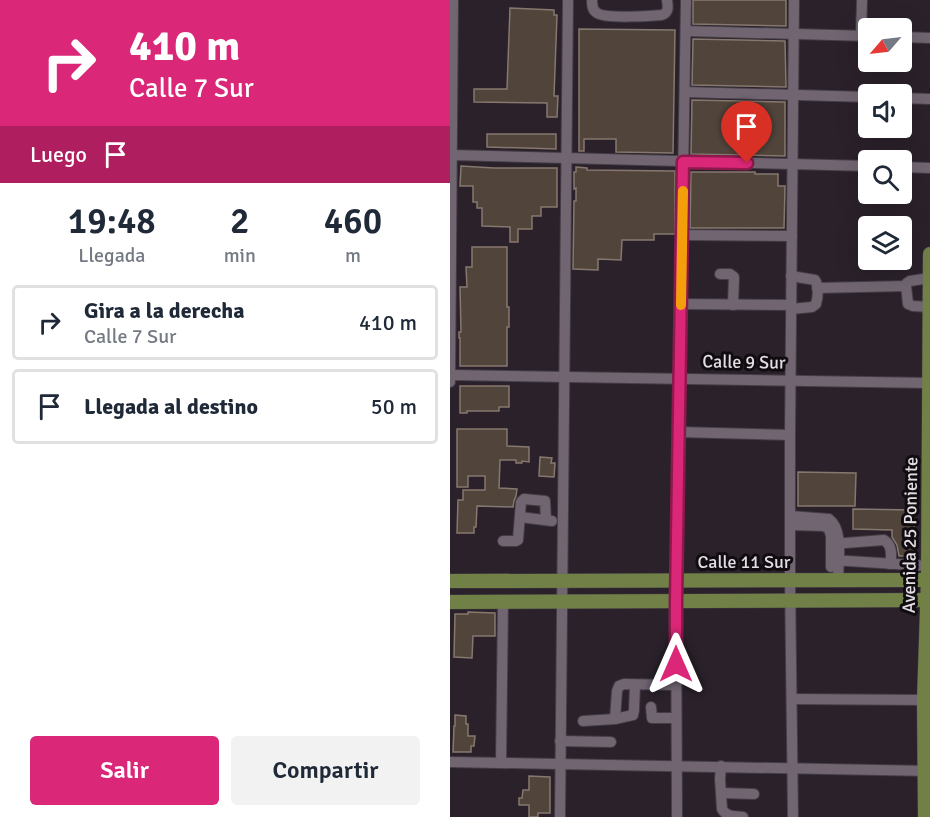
<!DOCTYPE html>
<html lang="es">
<head>
<meta charset="utf-8">
<style>
  body { margin:0; font-family:Signika,sans-serif; background:#f2f2f3; color:#1f2937; height:100vh; display:flex; flex-direction:column; font-size:22px; white-space:nowrap }
  * { box-sizing:border-box; margin:0 }
  p { font-size:20px; color:#747a83 }
  .icon { flex:none; width:33px; height:33px; fill:none; stroke:currentColor; stroke-width:2; stroke-linecap:round; stroke-linejoin:round }
  .map { position:relative; flex:1; overflow:hidden }
  .details { display:flex; flex-direction:column; background:#fff; width:450px }
  .details>* { flex:none }
  .banner { background:#db2777; color:#fff; overflow:hidden }
  .needle { width:39px; rotate:242deg }
  .controls { position:absolute; left:408px; top:18px; display:grid; gap:12px }
  .controls a { display:grid; place-items:center; width:54px; height:54px; border-radius:6px; background:#fff; box-shadow:0 6px 24px #0002; font-size:30px }
  .pin { position:absolute; display:grid; place-items:center; width:51px; height:51px; color:#fff; margin:-62px -26px; border-radius:50% 50% 50% 0; rotate:-45deg; box-shadow:0 0 6px #0007 }
  .pin .icon { rotate:45deg }
  .me { position:absolute; width:66px; margin:-33px; rotate:0deg; stroke-linejoin:round; filter:drop-shadow(0 0 4px #0008) }
  .turn { display:flex; align-items:center; gap:21px; height:126px; padding:0 30px; font-size:27px }
  .turn .icon { width:78px; height:78px; stroke-width:2.5 }
  .turn b { display:block; font-size:42px; line-height:51px }
  .then { display:flex; align-items:center; height:57px; padding:0 30px; background:#0003; gap:12px; font-size:22px }
  .eta { display:flex; justify-content:space-evenly; align-items:center; height:102px; text-align:center }
  .eta b { font-size:36px; font-weight:600; line-height:42px }
  .action { display:flex; gap:12px; margin-top:auto; padding:12px 30px }
  .action a { flex:1; height:69px; border-radius:6px; background:#db2777; color:#fff; font-size:24px; font-weight:600; line-height:69px; text-align:center }
  .action a+a { background:#f2f2f3; color:#1f2937 }
  ul { padding:0; list-style:none }
  li { display:flex; align-items:center; gap:18px; height:75px; margin:0 12px 9px; padding:0 18px; border:3px solid #e0e1e3; border-radius:6px }
  li div { flex:1 }
  li b { display:block; font-size:22px }
  li em { font-style:normal }
  main { display:flex; flex:1; min-height:0 }
  .map>svg:first-child { display:block }
</style>
</head>
<body>
<main>
<section class="details">
<div class="banner">
<div class="turn"><svg class="icon" aria-label="right" viewBox="0 0 24 24"><path d="M7 20v-9h11M14 6l5 5-5 5"/></svg><div><b>410 m</b>Calle 7 Sur</div></div>
<div class="then">Luego<svg class="icon" aria-label="arrive" viewBox="0 0 24 24"><path d="M6 21V4h12l-3 4 3 4H6"/></svg></div>
</div>
<div class="eta">
<div><b>19:48</b><p>Llegada</p></div>
<div><b>2</b><p>min</p></div>
<div><b>460</b><p>m</p></div>
</div>
<ul>
<li><svg class="icon" aria-label="right" viewBox="0 0 24 24"><path d="M7 20v-9h11M14 6l5 5-5 5"/></svg><div><b>Gira a la derecha</b><p>Calle 7 Sur</p></div><em>410 m</em></li>
<li><svg class="icon" aria-label="arrive" viewBox="0 0 24 24"><path d="M6 21V4h12l-3 4 3 4H6"/></svg><div><b>Llegada al destino</b></div><em>50 m</em></li>
</ul>
<div class="action"><a>Salir</a><a>Compartir</a></div>
</section>
<div class="map">
<svg width="480" height="817" viewBox="0 0 480 817">
  <rect width="100%" height="100%" fill="#2a212a"/>
  <g fill="#50443b" stroke="#86786f" stroke-width="1.5">
    <polygon points="243,0 336,0 336,26 243,24"/>
    <polygon points="60,8 104,10 104,15 107,15 104,96 108,96 107,117 97,117 97,103 24,102 24,89 57,89"/>
    <polygon points="129,29 225,30 223,153 166,152 166,139 134,139 134,151 129,151"/>
    <polygon points="243,39 335,41 336,87 242,85"/>
    <polygon points="242,100 335,102 335,156 241,154"/>
    <polygon points="37,134 106,134 106,149 37,147"/>
    <polygon points="11,166 44,168 107,168 107,207 91,207 91,216 82,216 82,229 68,229 68,242 60,242 60,227 32,226 32,208 27,208 27,202 23,202 23,186 10,186"/>
    <polygon points="126,167 137,168 137,170 225,171 225,234 204,234 204,240 172,240 171,260 148,259 148,270 123,269 124,201 126,201 126,188 124,189 124,172 126,172"/>
    <polygon points="241,172 305,172 305,174 328,174 328,186 335,186 334,228 240,228"/>
    <polygon points="22,247 57,247 57,307 59,307 59,327 57,327 57,366 10,366 10,338 9,338 9,332 11,332 10,287 17,287 16,267 22,267"/>
    <polygon points="10,386 59,386 59,407 49,407 49,411 17,411 17,413 10,413"/>
    <polygon points="7,429 57,429 57,446 79,447 79,462 72,461 72,463 66,463 66,460 50,460 49,488 67,489 66,496 64,501 63,507 27,506 26,527 24,527 24,533 7,533 8,500 13,500 13,490 35,490 35,476 18,476 18,487 7,487"/>
    <polygon points="90,457 102,458 101,463 105,463 104,477 89,476"/>
    <polygon points="348,472 406,473 405,506 348,506"/>
    <polygon points="403,509 464,510 464,556 449,556 447,545 442,537 442,530 403,529"/>
    <polygon points="18,612 45,613 45,636 23,636 22,658 4,657 5,614 18,614"/>
    <polygon points="5,715 16,716 16,724 18,724 18,736 25,736 24,746 21,746 21,752 3,752 4,726 5,726"/>
    <polygon points="79,776 100,777 100,813 88,813 88,817 79,817 79,805 69,805 69,798 72,798 73,790 79,790"/>
  </g>
  <g fill="none" stroke-linecap="round" stroke-linejoin="round">
    <g stroke="#443d45" stroke-width="12">
      <g id="minor">
        <path d="M142,0C142,5 142,10 147,13C155,19 200,16 212,15C219,12 218,7 217,0"/>
        <polyline points="236,31 418,36"/>
        <polyline points="411,36 412,0"/>
        <polyline points="452,37 480,38"/>
        <polyline points="235,92 418,97"/>
        <polyline points="452,98 480,99"/>
        <polyline points="0,155 418,166"/>
        <polyline points="452,167 480,168"/>
        <polyline points="232,235 342,236"/>
        <polyline points="270,274 280,274 284,277 283,305"/>
        <polyline points="367,288 456,286"/>
        <polyline points="231,304 341,305"/>
        <polyline points="480,307 463,306 458,304 456,286 457,283 460,281 480,278"/>
        <path d="M341,309L362,307L366,304C368,297 369,286 365,280L341,276"/>
        <polyline points="0,375 480,383"/>
        <polyline points="0,382 3,0"/>
        <polyline points="229,432 340,435"/>
        <path d="M340,516L379,519C394,530 388,562 388,580"/>
        <polyline points="70,517 102,521"/>
        <polyline points="340,525 374,526 379,529 381,536 381,567"/>
        <polyline points="53,541 66,541 68,540 71,502 74,499 95,501 96,520"/>
        <path d="M382,544L434,540C442,545 442,555 440,564"/>
        <polyline points="382,560 478,566"/>
        <polyline points="342,699 474,700"/>
        <polyline points="201,707 202,718 226,718"/>
        <polyline points="165,719 167,691 169,686 174,684 226,685"/>
        <polyline points="133,721 165,719 183,715 184,710 185,685"/>
        <polyline points="110,741 161,742"/>
        <path d="M0,762C160,764 320,767 480,771"/>
        <polyline points="51,762 53,602"/>
        <path d="M271,766L270,779L272,809C276,817 285,816 293,817"/>
        <polyline points="271,793 304,794"/>
        <polyline points="110,817 118,0"/>
        <polyline points="227,817 226,601 236,0"/>
        <polyline points="343,817 340,580 340,435 344,0"/>
      </g>
    </g>
    <g stroke="#443d45" stroke-width="15">
      <g id="major">
        <polyline points="0,581 480,580"/>
        <polyline points="0,602 480,600"/>
        <polyline points="475,817 474,700 478,580 480,254"/>
      </g>
    </g>
    <use href="#minor" stroke="#706571" stroke-width="10"/>
    <use href="#major" stroke="#718046" stroke-width="14"/>
  </g>
  <g fill="none" stroke-linecap="round" stroke-linejoin="round">
    <g stroke="#8e194d" stroke-width="15">
      <polyline id="route" points="226,664 226,601 233,162 297,163"/>
    </g>
    <use href="#route" stroke="#db2777" stroke-width="10"/>
    <polyline stroke="#f59e0b" stroke-width="10" points="231,305 233,191"/>
  </g>
  <g text-anchor="middle" dominant-baseline="central" stroke-width="6" stroke-linejoin="round" paint-order="stroke">
    <g font-size="18" fill="#e3dde4" stroke="#100c10">
      <text transform="translate(294 362) rotate(1)">Calle 9 Sur</text>
      <text transform="translate(460 535) rotate(-89)">Avenida 25 Poniente</text>
      <text x="294" y="562">Calle 11 Sur</text>
    </g>
  </g>
</svg>
<div class="controls">
<a><svg class="needle" viewBox="-14 -14 28 28"><path d="M0-13l5 13h-10z" fill="#e53935"/><path d="M0 13l5-13h-10z" fill="#747a83"/></svg></a>
<a><svg class="icon" aria-label="sound" viewBox="0 0 24 24"><path d="M4 9h4l5-4v14l-5-4H4zM17 9q2 3 0 6"/></svg></a>
<a><svg class="icon" aria-label="search" viewBox="0 0 24 24"><circle cx="10" cy="10" r="6"/><path d="M15 15l6 6"/></svg></a>
<a><svg class="icon" aria-label="layers" viewBox="0 0 24 24"><path d="M12 4l9 5-9 5-9-5zM3 14l9 5 9-5"/></svg></a>
</div>
<div class="pin" style="left:297px;top:163px;background:#d93025"><svg class="icon" aria-label="arrive" viewBox="0 0 24 24"><path d="M6 21V4h12l-3 4 3 4H6"/></svg></div>
<svg class="me" style="left:226px;top:664px" viewBox="-20 -20 40 40"><path d="M0-17L14 15 0 8-14 15z" fill="#db2777" stroke="#fff" stroke-width="4"/></svg>
</div>
</main>
</body>
</html>
